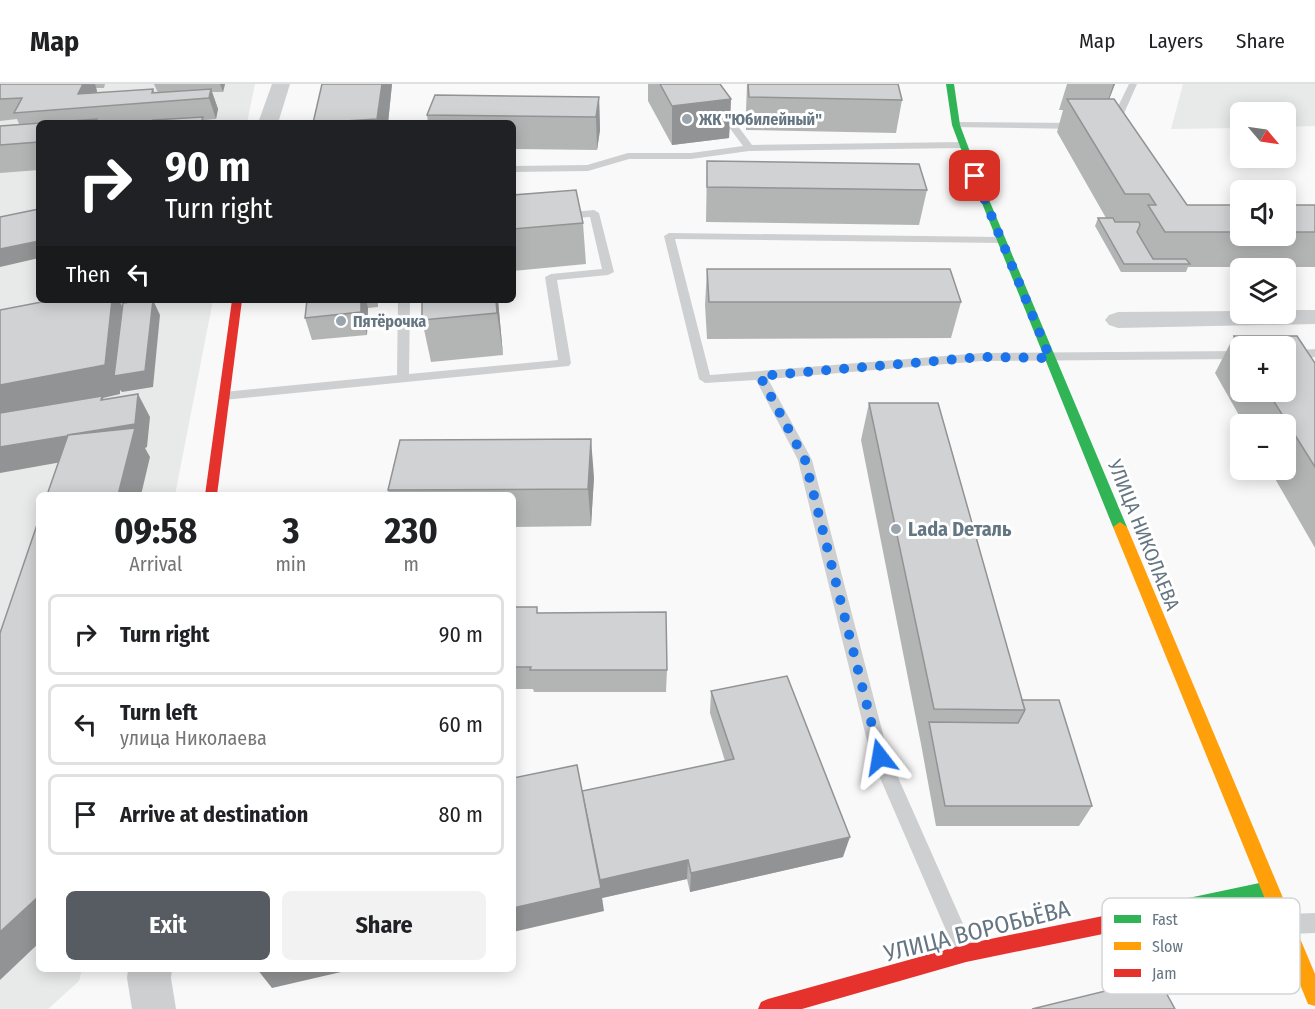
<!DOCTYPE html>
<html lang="en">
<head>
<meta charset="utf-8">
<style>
  body { margin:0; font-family:"Fira Sans Condensed",sans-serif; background:#f2f2f2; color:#202124; height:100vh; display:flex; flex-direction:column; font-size:22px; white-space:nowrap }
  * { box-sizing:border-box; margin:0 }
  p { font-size:20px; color:#757577 }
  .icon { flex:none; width:33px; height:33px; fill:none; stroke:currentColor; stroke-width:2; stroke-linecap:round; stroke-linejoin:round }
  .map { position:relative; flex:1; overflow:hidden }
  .drawer { position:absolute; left:36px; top:408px; width:480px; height:480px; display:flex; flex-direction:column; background:#fff; border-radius:9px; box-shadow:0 3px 15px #0003 }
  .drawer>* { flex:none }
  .top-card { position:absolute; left:36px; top:36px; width:480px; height:183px; border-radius:9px; box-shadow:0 3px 15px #0003; background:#202124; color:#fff; overflow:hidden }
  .needle { width:39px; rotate:119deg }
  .tools { position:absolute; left:1230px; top:18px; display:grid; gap:12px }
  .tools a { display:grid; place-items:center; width:66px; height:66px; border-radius:9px; background:#fff; box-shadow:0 3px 15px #0003; font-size:30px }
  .pin { position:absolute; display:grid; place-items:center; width:51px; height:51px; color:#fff; margin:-26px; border-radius:12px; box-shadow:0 3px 9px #0006 }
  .me { position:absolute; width:66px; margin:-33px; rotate:346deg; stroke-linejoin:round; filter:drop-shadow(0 0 4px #0008) }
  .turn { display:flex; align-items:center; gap:21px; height:126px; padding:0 30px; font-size:27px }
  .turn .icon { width:78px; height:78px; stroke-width:2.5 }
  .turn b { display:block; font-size:42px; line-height:51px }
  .then { display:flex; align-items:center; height:57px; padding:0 30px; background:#0003; gap:12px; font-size:22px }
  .eta { display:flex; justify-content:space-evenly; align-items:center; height:102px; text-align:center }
  .eta b { font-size:36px; font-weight:700; line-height:42px }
  .primary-button { display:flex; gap:12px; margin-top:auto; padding:12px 30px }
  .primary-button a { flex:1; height:69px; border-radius:9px; background:#565c61; color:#fff; font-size:24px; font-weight:700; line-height:69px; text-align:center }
  .primary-button a+a { background:#f2f2f2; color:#202124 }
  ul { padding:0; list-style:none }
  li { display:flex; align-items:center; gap:18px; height:81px; margin:0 12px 9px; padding:0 18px; border:3px solid #e0e0e0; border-radius:9px }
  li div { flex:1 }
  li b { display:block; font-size:22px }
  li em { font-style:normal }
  header { display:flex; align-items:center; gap:36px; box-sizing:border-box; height:84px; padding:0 30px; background:#fff; border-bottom:2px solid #e0e0e0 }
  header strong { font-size:28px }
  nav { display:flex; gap:33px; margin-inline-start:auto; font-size:21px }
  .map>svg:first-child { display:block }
</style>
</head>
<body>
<header>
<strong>Map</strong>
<nav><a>Map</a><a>Layers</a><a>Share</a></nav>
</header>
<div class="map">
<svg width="1315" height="925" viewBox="0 0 1315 925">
  <rect width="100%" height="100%" fill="#f9f9f9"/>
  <g fill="#e8e9e9">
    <polygon points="0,0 255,0 247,39 39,39 39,216 213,216 175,411 39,411 39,885 82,885 79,897 48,925 0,925"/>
    <polygon points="1183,0 1315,0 1315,42 1286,43 1286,28 1240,28 1240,44 1171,45"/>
  </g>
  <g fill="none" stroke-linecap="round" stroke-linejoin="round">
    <g fill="#cecfd0" fill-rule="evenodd">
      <polygon points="1129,0 1137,0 1118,43 1110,45 1108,43"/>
      <polygon points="720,26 726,26 752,61 963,58 968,61 963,64 749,67 691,75 629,75 588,87 513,88 513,82 587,81 628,69 691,69 743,62 718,28"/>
      <polygon points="956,38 1076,39 1081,42 1076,45 953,43 953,39"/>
      <polygon points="594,126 599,129 614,188 608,191 557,196 571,279 569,282 224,316 218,312 224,308 397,291 398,216 410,216 409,290 558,276 545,193 551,190 602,185 590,133 562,135 557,132 562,129"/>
      <polygon points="669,149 1001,153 1006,156 1001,159 675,155 710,291 982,269 1240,267 1240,275 982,277 768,295 812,376 889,673 975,867 972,874 965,877 958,874 871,673 798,376 756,296 705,299 699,295 664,152"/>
      <polygon points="122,216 145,216 143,218 101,228 95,224 97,222"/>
      <polygon points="1315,265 1315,273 1286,275 1286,267"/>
      <polygon points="1315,829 1315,849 1288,850 1281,847 1278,840 1281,833 1288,830"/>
    </g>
    <g fill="#cecfd0" fill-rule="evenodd">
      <polygon points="272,0 290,0 278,39 258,39"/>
      <polygon points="1286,226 1315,226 1315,240 1118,244 1109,241 1105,236 1109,231 1118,228 1240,227 1240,230 1286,230"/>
      <polygon points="128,885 172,885 171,894 176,925 132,925 127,894"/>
    </g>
    <g fill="#30b455" fill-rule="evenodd">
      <polygon points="946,0 954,0 960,41 979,92 1127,443 1125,446 1115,446 1113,443 971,92 952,41"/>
      <polygon points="1269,797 1275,800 1278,806 1275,812 1269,815 1103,850 1097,847 1094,841 1097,835 1103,832"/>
    </g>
    <polygon fill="#ff9f0a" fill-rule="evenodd" points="1120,438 1127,443 1315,890 1315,922 1308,920 1113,443"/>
    <g fill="#e5322d" fill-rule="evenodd">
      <polygon points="232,216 242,216 217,411 205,411"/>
      <polygon points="1103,832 1109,835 1112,841 1109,847 1103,850 966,878 802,925 758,925 761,918 768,915 966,860"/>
    </g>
  </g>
  <g fill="#b3b5b5" fill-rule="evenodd">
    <polygon points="0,0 105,0 104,4 96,4 97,7 96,9 153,5 155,9 158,9 154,0 225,0 223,8 212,8 218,25 216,35 204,36 205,39 39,39 39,86 0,89 0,42 19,40 17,35 0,37"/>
    <polygon points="322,0 392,0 388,39 313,39"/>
    <polygon points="648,0 720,0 731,15 729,54 672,61 648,17"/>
    <polygon points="747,0 898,0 902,16 896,49 746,46 746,27"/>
    <polygon points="1067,0 1115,0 1109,15 1187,121 1240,121 1240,152 1286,152 1286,121 1315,121 1315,183 1188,183 1186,188 1121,188 1095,142 1098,134 1106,134 1057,48 1063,26 1059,26"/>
    <polygon points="599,13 600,46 597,66 513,65 513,39 428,39 427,31"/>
    <polygon points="707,77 927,106 919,141 706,138"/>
    <polygon points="513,111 583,139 586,180 513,187"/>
    <polygon points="707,185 961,218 951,254 707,255 705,221"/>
    <polygon points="307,216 378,216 378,223 368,224 367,251 312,256 305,234"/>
    <polygon points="422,216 498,216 503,271 431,278 422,236"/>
    <path d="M1234,252L1315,279V464L1270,386H1286V340H1244L1215,289ZM1240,262L1286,308H1240Z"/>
    <polygon points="869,319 1022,616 1092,722 1079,742 936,742 921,660 861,356"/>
    <polygon points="594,393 591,442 513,443 513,411 389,411 388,406"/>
    <polygon points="513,523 538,529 667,586 666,608 534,608 533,605 513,605"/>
    <polygon points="711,607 843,773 690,808 687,795 602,814 604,827 582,707 725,677 710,629"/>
  </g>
  <g fill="#929394">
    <polygon points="83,0 95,0 97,7 90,23 78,10"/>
    <polygon points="220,0 225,0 223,8"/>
    <polygon points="382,0 392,0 388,39 378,39 377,35"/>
    <polygon points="1113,0 1115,0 1102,34 1113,1"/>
    <polygon points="211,5 218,25 216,35 209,14"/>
    <polygon points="599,13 600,46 597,66 596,33"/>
    <polygon points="731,15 729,54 672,61 672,22"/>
    <polygon points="39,157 39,174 0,183 0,165"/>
    <polygon points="112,216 119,216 127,233 153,216 160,231 153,303 122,308 120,306 120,310 103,314 114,335 0,334 0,301"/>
    <polygon points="361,216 366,216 368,224 367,251 361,228"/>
    <polygon points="496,216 498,216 503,271 497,229"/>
    <polygon points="138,310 150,333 147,363 145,364 150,373 141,411 118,411 129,366 0,389 0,363"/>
    <polygon points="591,355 594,393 591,442 588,405"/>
    <polygon points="850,753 843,773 690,808 691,789"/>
    <polygon points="688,776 687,795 602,814 604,827 513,848 513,824 600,796"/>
    <polygon points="39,812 39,859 0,896 0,848"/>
    <polygon points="257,885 354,885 272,904"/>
  </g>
  <g fill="#d0d2d3" stroke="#929394" stroke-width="1.5">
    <polygon points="0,0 83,0 78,10 153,5 152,9 211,5 209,14 14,29 22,14 0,15"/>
    <polygon points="322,0 382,0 377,35 313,39"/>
    <polygon points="660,0 720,0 731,15 672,22"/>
    <polygon points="748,0 898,0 902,16 749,13"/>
    <polygon points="435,11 599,13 596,33 427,31"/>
    <polygon points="1067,15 1114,15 1187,121 1240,121 1240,148 1165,148 1148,121 1156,121 1149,110 1125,110"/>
    <polygon points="203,33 201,39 152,39 153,36"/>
    <polygon points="97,35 95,39 39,39 39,58 0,61 0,42"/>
    <polygon points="707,77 919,80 927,106 707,103"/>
    <polygon points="576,106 583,139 513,145 513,111"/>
    <rect x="1286" y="121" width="29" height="27"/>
    <polygon points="39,125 39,157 0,165 0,133"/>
    <polygon points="1098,134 1113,134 1115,138 1139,138 1140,141 1137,148 1153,175 1186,175 1190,180 1124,180"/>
    <polygon points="707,185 950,185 961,218 709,218"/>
    <polygon points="52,216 112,216 105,281 0,301 0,226"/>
    <polygon points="145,216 153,216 145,287 114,292 123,219"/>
    <polygon points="307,216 361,216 361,228 305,234"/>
    <polygon points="422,216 496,216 497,229 422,236"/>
    <polygon points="1234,252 1297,252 1315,279 1315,383 1268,308 1286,308 1286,262 1240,263"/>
    <polygon points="138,310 135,340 68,351 67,352 0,363 0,329 102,312 101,316"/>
    <polygon points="869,319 938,319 1025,626 934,625"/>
    <polygon points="135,344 118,411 47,411 68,351"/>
    <polygon points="591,355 588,405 388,406 400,356"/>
    <polygon points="39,435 39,812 0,848 0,549"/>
    <polygon points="513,523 537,523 537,529 666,528 667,586 530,586 531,583 513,583"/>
    <polygon points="787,592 850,753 691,789 688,776 600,796 582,707 734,675 711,607"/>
    <polygon points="1022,616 1059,616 1092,722 945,722 929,638 1018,639 1025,626"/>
    <polygon points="577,681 601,804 513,824 513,694"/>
    <polygon points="1158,894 1175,925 1032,925"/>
  </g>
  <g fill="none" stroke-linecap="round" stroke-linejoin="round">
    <polyline stroke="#1a73e8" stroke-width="10" stroke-dasharray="0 18" points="880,673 805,376 760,292 982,273 1050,274 975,92"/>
  </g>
  <g fill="#99a4ac" stroke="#fff" stroke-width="2">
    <circle cx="687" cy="35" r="6"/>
    <circle cx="341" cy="237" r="6"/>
    <circle cx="896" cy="445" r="6"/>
  </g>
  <g text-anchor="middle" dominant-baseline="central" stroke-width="6" stroke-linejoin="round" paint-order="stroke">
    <g font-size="16" font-weight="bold" fill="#657683" stroke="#fff" text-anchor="start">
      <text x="699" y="35">ЖК "Юбилейный"</text>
      <text x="353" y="237">Пятёрочка</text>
    </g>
    <g font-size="20" font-weight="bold" fill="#657683" stroke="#fff" text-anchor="start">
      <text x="908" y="445">Lada Dеталь</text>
    </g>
    <g font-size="20" fill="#657683" stroke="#fff">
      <text transform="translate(1144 451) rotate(68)">УЛИЦА НИКОЛАЕВА</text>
    </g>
    <g font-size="24" fill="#657683" stroke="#fff">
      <text transform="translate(977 847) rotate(-14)">УЛИЦА ВОРОБЬЁВА</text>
    </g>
  </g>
  <rect x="1102" y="814" width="198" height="96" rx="9" fill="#fff" stroke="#d1d6da" stroke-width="1.5"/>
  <rect x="1114" y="831" width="27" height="8" fill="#30b455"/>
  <rect x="1114" y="858" width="27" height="8" fill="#ff9f0a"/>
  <rect x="1114" y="885" width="27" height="8" fill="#e5322d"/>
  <g font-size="16" fill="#657683">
    <text x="1152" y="841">Fast</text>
    <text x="1152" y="868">Slow</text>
    <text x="1152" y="895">Jam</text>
  </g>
</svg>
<div class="tools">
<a><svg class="needle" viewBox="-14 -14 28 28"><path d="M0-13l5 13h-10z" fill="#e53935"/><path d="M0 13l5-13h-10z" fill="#757577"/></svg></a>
<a><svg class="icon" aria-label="sound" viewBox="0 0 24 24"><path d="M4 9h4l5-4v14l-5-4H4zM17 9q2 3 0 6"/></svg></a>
<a><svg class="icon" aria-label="layers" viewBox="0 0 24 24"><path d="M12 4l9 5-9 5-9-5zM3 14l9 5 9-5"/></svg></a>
<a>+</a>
<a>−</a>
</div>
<div class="pin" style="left:975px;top:92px;background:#d93025"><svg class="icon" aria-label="arrive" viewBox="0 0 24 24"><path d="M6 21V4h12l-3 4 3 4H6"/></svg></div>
<svg class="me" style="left:880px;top:673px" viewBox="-20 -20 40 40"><path d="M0-17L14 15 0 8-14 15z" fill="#1a73e8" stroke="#fff" stroke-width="4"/></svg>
<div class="top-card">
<div class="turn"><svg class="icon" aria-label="right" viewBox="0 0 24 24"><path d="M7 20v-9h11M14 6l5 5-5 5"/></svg><div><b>90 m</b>Turn right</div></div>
<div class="then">Then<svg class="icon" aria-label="left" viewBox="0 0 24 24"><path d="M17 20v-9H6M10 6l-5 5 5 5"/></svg></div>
</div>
<section class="drawer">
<div class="eta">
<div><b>09:58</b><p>Arrival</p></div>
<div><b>3</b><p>min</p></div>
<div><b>230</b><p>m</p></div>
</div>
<ul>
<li><svg class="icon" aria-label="right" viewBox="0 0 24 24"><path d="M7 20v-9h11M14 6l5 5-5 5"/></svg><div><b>Turn right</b></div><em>90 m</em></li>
<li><svg class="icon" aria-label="left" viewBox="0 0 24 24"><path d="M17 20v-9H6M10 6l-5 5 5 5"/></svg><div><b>Turn left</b><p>улица Николаева</p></div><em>60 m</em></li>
<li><svg class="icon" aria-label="arrive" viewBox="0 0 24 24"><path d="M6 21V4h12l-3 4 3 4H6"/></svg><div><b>Arrive at destination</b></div><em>80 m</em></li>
</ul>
<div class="primary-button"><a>Exit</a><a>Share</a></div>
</section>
</div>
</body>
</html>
